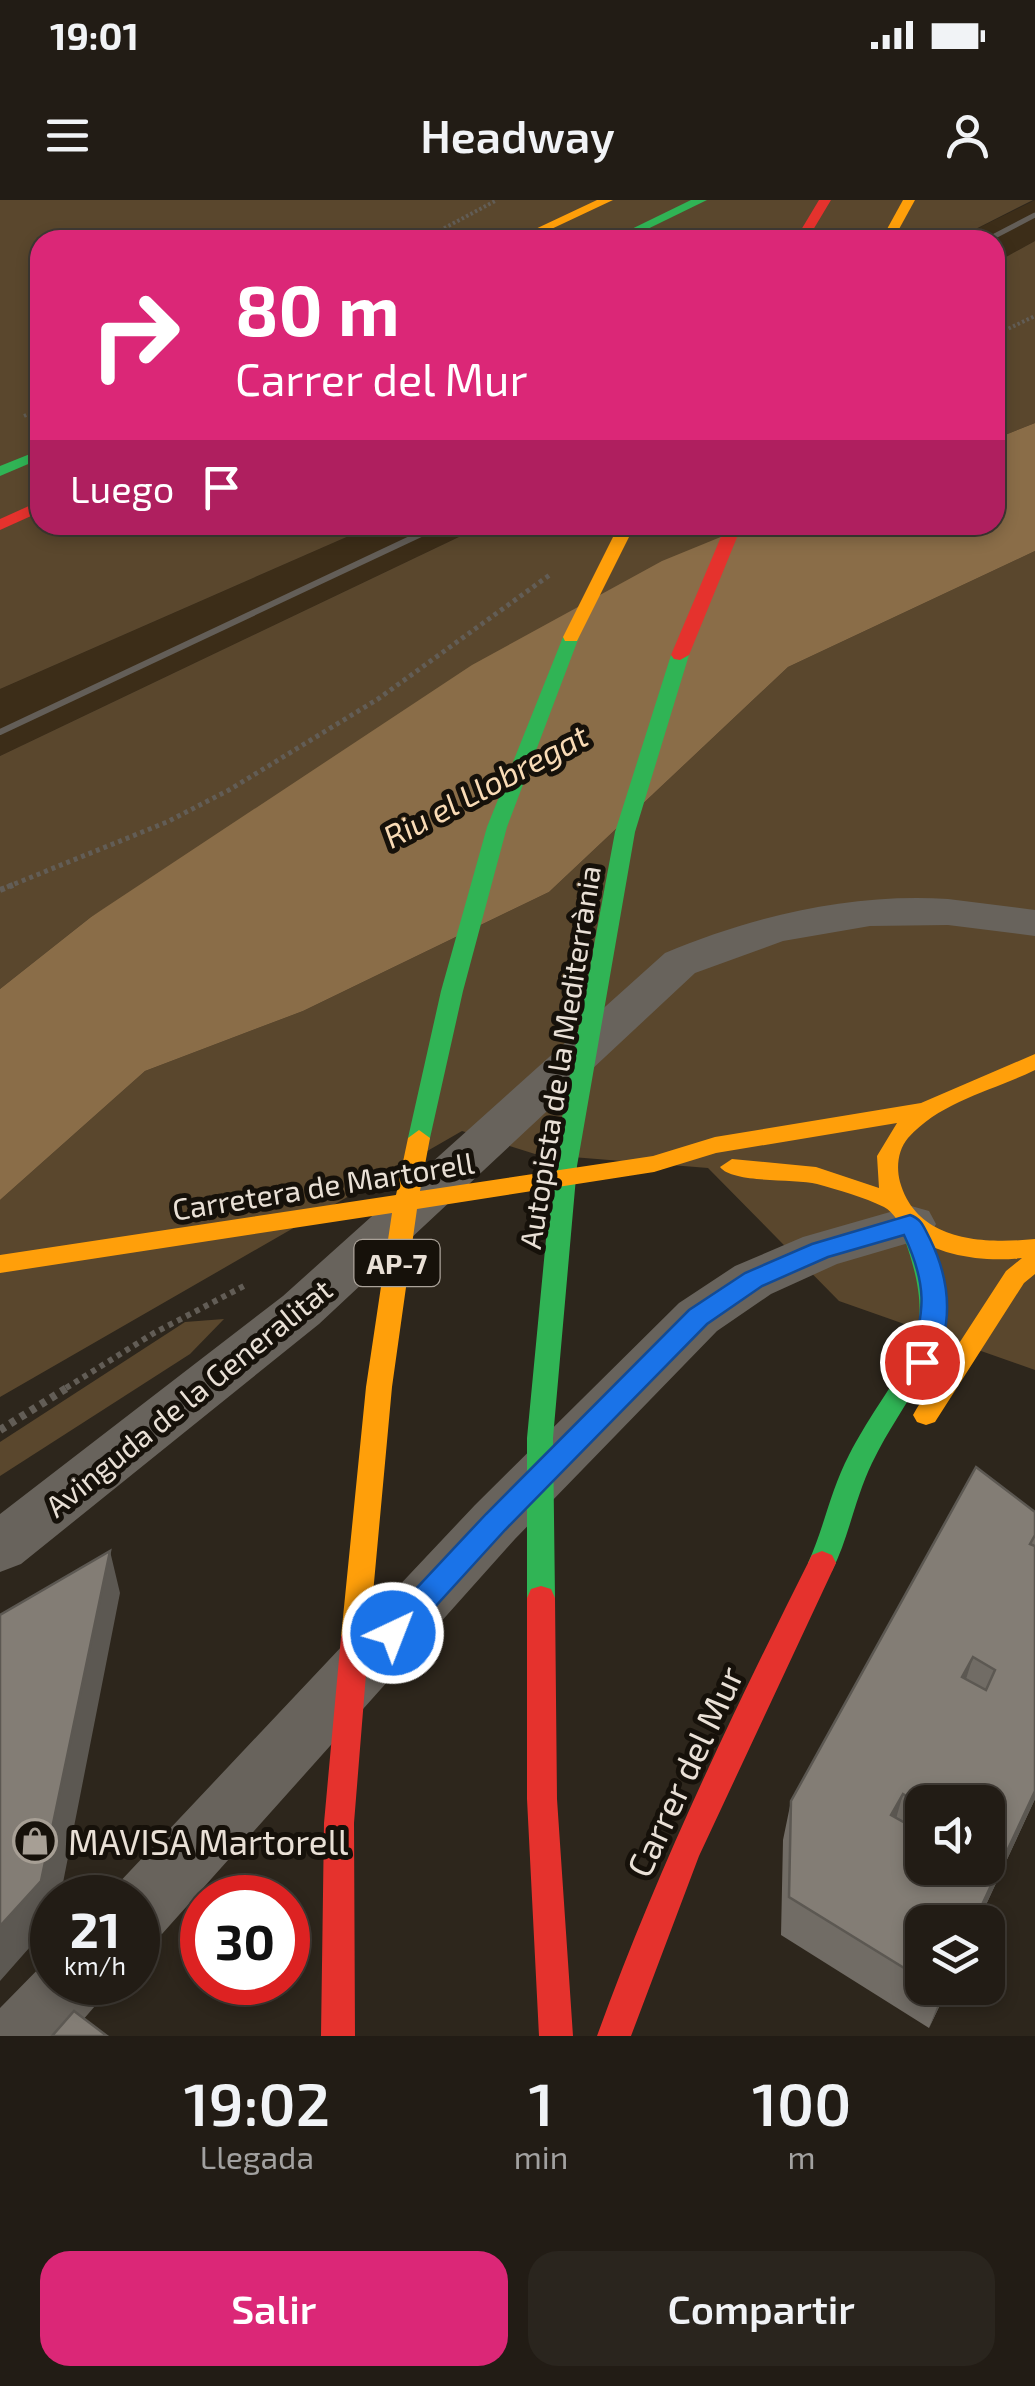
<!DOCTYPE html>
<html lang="es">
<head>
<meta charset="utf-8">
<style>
  body { margin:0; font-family:"Exo 2",sans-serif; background:#2a251e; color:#f1f3f6; height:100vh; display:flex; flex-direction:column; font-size:38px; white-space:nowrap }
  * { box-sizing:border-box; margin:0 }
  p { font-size:32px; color:#a2a1a0 }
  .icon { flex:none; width:55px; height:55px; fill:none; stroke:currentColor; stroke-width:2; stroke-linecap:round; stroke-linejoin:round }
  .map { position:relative; height:1836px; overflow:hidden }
  .side { display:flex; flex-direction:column; background:#221c15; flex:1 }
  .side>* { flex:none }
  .hud { position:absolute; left:30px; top:30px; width:975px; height:305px; border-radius:30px; box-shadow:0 5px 15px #0003,0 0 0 2px #3f3a34; background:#db2777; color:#fff; overflow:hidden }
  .controls { position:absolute; left:905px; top:1585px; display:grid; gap:20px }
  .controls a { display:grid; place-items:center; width:100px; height:100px; border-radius:20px; background:#221c15; box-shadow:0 5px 15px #0003,0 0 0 2px #3f3a34; font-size:50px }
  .speed { position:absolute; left:30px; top:1675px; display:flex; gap:20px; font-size:50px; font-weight:700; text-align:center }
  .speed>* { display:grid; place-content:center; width:130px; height:130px; border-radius:50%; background:#221c15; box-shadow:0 5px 15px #0003,0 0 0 2px #3f3a34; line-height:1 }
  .speed small { font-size:25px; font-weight:400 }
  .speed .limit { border:15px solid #d22; background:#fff; color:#111 }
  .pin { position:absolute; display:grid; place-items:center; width:85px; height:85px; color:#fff; margin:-42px; border:5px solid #fff; border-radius:50%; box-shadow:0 2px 10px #0007 }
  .me { position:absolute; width:110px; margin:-55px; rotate:43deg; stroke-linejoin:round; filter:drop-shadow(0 0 8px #0008) }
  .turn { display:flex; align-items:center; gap:35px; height:210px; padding:0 40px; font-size:45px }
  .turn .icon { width:130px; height:130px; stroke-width:2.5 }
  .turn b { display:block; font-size:70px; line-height:85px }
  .then { display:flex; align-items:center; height:95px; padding:0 40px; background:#0003; gap:20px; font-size:38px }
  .eta { display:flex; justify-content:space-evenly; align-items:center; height:170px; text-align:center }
  .eta b { font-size:60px; font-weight:600; line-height:70px }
  .cta { display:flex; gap:20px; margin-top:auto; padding:20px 40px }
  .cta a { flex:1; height:115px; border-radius:30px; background:#db2777; color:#fff; font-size:40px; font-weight:600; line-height:115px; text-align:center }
  .cta a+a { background:#2a251e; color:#f1f3f6 }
  .status { display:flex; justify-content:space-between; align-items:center; height:70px; padding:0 50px; background:#221c15; direction:ltr }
  .status svg { height:28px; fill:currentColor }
  header { display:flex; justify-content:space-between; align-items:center; height:130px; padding:0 40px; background:#221c15; font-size:45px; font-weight:600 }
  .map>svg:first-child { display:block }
</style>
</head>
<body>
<div class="status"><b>19:01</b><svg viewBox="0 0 49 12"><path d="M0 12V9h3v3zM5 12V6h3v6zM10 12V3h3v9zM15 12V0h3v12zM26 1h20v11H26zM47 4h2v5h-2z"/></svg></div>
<header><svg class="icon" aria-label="menu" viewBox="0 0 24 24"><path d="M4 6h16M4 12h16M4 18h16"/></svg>Headway<svg class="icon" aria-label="person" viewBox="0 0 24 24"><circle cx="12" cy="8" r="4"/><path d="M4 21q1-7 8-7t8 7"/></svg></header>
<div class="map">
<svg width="1035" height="1836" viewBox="0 0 1035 1836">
  <rect width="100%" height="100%" fill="#2d261c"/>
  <g fill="#3c2d18">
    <polygon points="1035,0 1035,41 995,63 995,40 954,40"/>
    <polygon points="374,325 484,325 0,556 0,489"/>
  </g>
  <g fill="#5a472d">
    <polygon points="0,0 1033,0 954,40 40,40 40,325 374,325 0,489"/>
    <polygon points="1035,41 1035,223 995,239 995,63"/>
    <polygon points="484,325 750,325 91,717 0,789 0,556"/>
    <polygon points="1035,351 1035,1170 839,1101 708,968 535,954 462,931 0,1197 0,1000 145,871 303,811 549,692 788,467"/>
    <polygon points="224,1119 190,1154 0,1276 0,1242 185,1122"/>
  </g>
  <polygon fill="#8a6d48" points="1035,223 1035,351 788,467 549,692 303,811 145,871 0,1000 0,789 91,717 472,465 662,361 750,325 995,325 995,239"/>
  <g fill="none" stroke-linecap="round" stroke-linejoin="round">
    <g stroke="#625d56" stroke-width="4" stroke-dasharray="2.5 2.5" stroke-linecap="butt">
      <polyline points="422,40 497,0"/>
      <polyline points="995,135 1035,116"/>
      <polyline points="24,216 40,209"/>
    </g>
    <polyline stroke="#625d56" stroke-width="5" stroke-dasharray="4 4" stroke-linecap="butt" points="7,687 167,622 229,590 378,499 551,374"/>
    <g stroke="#625d56" stroke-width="6" stroke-dasharray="5 5" stroke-linecap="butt">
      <polyline points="0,690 13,685"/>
      <polyline points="66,1188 154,1133 244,1086"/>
    </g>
    <polyline stroke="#625d56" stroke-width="8" stroke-dasharray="6 6" stroke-linecap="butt" points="0,1230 70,1186"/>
    <g fill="#68635c" fill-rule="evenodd">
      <path d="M948,699L1035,710V736L948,725L870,726L783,741L695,773L319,1124L21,1364L0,1372V1314L283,1096L665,753C754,716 850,693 948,699Z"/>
      <polygon points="911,1006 929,1011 936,1024 929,1037 837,1064 771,1094 717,1131 515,1339 162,1734 138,1744 138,1698 110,1698 114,1688 475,1305 679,1103 735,1066 803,1037"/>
      <polygon points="52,1755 52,1782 105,1782 95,1806 69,1836 0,1836 0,1808"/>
    </g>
    <g fill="#30b455" fill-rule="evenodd">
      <polygon points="691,0 707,0 625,40 609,40"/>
      <polygon points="40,250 40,259 0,276 0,266"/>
      <polygon points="571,432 579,437 507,627 463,791 430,938 427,944 411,944 408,938 441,791 487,627 563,437"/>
      <polygon points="680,450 689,455 635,632 577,966 553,1238 555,1398 551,1407 541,1410 531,1407 527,1398 527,1238 553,966 615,632 671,455"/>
      <path d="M911,1015L919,1018C982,1132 919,1168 872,1263C855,1298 849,1337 832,1371L822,1375L812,1371L808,1363C824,1328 831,1289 849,1255C903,1153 947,1147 899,1024L903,1018Z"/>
    </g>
    <g fill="#ff9f0a" fill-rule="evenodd">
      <polygon points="597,0 613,0 528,40 512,40"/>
      <polygon points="903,0 915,0 893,40 881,40"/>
      <polygon points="619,325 635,325 577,441 565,441 563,437"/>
      <path d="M1035,854V870C992,891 941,901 908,938C898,950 896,967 900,982C917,1042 984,1044 1035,1039V1074L1024,1083L935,1222L926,1225L917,1222L913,1215L917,1208L1006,1071L1022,1058C985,1062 941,1057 910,1034C900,1026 894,1012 884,1007C864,997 838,990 817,984C795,978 733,984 720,967L732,959L816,967L879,988L877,956L897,923L716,953L654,972L417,1009L392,1187L369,1437L365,1446L355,1450L345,1446L341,1437L366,1187L392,1013L0,1073V1055L396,995L408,938L419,930L430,938L420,991L653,956L715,937L921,903Z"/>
    </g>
    <g fill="#e5322d" fill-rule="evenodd">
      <polygon points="819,0 831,0 807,40 795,40"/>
      <polygon points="40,301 40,312 0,330 0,319"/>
      <polygon points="726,325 742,325 689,455 680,460 674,459 671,455"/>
      <path d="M822,1351L832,1355L836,1363L699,1656L631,1836H597C657,1670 733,1512 812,1355Z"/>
      <polygon points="541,1386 551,1389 555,1398 557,1599 573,1836 539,1836 527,1599 527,1398 531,1389"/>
      <polygon points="355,1424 365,1428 369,1437 354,1623 355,1836 321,1836 324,1623 341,1437 345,1428"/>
    </g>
    <polyline stroke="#635e58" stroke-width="5" points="987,40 1035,15"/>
    <polyline stroke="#635e58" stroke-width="6" points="0,532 440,325"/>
  </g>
  <path fill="#716c65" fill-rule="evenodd" d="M976,1267L1035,1312V1599L978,1722H922V1788H948L929,1828L781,1735L783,1640L791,1601ZM922,1602H988V1668H922Z"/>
  <g fill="#5c5852">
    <polygon points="110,1351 120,1393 60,1698 52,1698 52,1722 0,1781 0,1726"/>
    <polygon points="973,1457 960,1498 962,1477"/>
    <polygon points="1035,1591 1035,1599 978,1722 974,1722"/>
    <polygon points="903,1594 892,1633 891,1615"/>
    <polygon points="944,1788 948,1788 929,1828"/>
  </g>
  <g fill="#837d75" stroke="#5c5852" stroke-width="2.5" fill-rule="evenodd">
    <path d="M976,1267L1035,1312V1335L1030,1344L1035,1346V1591L974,1722H922V1779L789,1697L791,1601ZM973,1457L995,1470L986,1490L962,1477ZM903,1594L922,1605V1602H988V1668H922V1616L916,1629L891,1615Z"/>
    <polygon points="110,1351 41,1681 0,1726 0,1415"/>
    <polygon points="74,1811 107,1836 52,1836"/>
  </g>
  <path fill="#1a73e8" stroke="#114b97" stroke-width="2.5" d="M910,1015C922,1019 924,1028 930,1039C951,1082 954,1126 931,1169H913L909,1162C926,1111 927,1084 904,1035L828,1057L762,1086L707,1124L505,1330L403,1442L393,1446L383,1442L379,1433L383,1424L486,1314L689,1110L745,1073L812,1044Z"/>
  <defs>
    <g id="shop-ring" transform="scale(2.25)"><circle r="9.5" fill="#16110a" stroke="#a79f95" stroke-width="1.5"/><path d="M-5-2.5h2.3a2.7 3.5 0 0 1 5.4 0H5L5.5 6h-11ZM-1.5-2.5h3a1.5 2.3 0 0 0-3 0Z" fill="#a79f95"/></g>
  </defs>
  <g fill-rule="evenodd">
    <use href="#shop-ring" x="35" y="1641"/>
  </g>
  <g text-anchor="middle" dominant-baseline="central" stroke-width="10" stroke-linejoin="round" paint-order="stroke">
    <rect fill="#16110a" stroke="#aaa299" stroke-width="2.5" x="354.5" y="1040" width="85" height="46" rx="8"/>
    <g font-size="28" font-weight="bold" fill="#e9e0d6">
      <text x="397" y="1063">AP-7</text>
    </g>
    <g font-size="30" fill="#e9e0d6" stroke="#16110a">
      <text transform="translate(559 857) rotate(-81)">Autopista de la Mediterrània</text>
      <text transform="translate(323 985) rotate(-9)">Carretera de Martorell</text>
      <text transform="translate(188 1197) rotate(-39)">Avinguda de la Generalitat</text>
    </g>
    <g font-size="32" font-style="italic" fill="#f9dbb6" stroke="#16110a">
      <text transform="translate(485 585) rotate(-28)">Riu el Llobregat</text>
    </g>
    <g font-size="35" fill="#e9e0d6" stroke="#16110a">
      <text transform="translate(684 1571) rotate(-65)">Carrer del Mur</text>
    </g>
    <g font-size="35" fill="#e9e0d6" stroke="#16110a" text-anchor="start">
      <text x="68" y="1641">MAVISA Martorell</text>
    </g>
  </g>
</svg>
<div class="controls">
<a><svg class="icon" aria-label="sound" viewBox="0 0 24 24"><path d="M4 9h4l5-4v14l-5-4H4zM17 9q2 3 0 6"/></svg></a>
<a><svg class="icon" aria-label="layers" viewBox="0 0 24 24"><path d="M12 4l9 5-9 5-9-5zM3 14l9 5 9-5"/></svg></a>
</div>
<div class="speed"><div>21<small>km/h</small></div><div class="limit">30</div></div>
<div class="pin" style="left:922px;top:1162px;background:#d93025"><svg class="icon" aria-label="arrive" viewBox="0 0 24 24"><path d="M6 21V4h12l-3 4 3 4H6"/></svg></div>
<svg class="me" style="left:393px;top:1433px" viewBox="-20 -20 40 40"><circle r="17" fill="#1a73e8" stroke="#fff" stroke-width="3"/><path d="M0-11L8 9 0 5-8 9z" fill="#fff"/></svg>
<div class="hud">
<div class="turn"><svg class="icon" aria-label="right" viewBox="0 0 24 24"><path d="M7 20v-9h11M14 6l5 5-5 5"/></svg><div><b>80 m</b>Carrer del Mur</div></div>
<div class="then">Luego<svg class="icon" aria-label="arrive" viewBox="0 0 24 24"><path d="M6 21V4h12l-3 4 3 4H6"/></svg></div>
</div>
</div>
<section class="side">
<div class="eta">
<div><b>19:02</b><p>Llegada</p></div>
<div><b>1</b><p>min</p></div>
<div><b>100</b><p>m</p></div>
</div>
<div class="cta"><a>Salir</a><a>Compartir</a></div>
</section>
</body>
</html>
